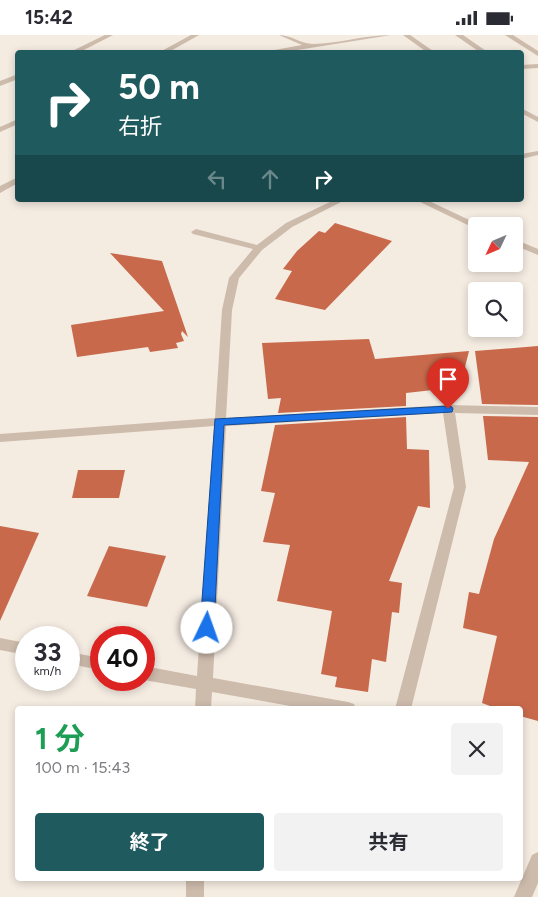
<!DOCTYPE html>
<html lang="ja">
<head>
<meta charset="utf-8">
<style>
  body { margin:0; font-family:Figtree,"Noto Sans JP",sans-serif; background:#f2f2f3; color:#2b2b33; height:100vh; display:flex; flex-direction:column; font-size:19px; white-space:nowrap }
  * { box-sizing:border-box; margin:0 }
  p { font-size:16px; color:#7c7c81 }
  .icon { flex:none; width:28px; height:28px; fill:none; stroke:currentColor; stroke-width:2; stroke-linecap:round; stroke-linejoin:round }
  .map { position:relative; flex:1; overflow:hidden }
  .drawer { position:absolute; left:15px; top:671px; width:508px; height:175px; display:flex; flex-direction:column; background:#fff; border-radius:5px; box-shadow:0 2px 8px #0003 }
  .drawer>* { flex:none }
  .hud { position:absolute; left:15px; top:15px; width:509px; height:152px; border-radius:5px; box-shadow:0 2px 8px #0003; background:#1f5a5e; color:#fff; overflow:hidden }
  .needle { width:32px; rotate:226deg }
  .fabs { position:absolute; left:468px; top:182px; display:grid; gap:10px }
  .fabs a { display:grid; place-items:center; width:55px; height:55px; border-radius:5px; background:#fff; box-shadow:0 2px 8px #0003; font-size:25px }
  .speed { position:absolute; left:15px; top:591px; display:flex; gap:10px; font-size:25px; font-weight:700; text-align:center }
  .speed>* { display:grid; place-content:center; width:65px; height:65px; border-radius:50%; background:#fff; box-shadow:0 2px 8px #0003; line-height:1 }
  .speed small { font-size:12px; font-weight:400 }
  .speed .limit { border:8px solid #d22; background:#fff; color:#111 }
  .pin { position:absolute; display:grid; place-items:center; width:42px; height:42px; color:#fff; margin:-51px -21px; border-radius:50% 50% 50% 0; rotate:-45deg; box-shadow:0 0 5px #0007 }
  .pin .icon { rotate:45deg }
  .me { position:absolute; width:55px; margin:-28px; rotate:3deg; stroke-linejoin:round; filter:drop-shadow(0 0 4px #0008) }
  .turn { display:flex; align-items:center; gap:18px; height:105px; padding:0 20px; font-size:22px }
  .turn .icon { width:65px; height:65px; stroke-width:2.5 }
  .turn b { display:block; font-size:35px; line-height:42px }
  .lanes { display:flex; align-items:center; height:48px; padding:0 20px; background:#0003; justify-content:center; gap:25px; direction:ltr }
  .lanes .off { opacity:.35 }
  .round { display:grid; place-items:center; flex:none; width:52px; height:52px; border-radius:5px; background:#f2f2f3 }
  .overview { display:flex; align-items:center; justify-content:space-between; height:85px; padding:0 20px }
  h1 { font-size:30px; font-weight:700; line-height:38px; color:#1e9e55 }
  .primary-button { display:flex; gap:10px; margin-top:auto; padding:10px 20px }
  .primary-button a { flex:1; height:58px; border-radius:5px; background:#1f5a5e; color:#fff; font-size:20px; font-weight:700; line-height:58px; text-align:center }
  .primary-button a+a { background:#f2f2f3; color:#2b2b33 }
  .status { display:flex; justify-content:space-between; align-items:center; height:35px; padding:0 25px; background:#fff; direction:ltr }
  .status svg { height:14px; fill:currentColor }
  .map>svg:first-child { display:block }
</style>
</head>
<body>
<div class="status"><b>15:42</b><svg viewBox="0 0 49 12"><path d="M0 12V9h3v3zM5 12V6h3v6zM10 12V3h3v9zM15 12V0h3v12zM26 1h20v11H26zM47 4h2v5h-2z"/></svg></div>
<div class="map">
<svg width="538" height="862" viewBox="0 0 538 862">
  <rect width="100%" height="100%" fill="#f4ebe1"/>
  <g fill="#c8694b">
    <polygon points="335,188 392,206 325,275 275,264 292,236 283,234 297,216 319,196 325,198"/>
    <polygon points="110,218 162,226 188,302 182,296 181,299 184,306 176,308 178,313 150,317 148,312 77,322 71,290 164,276"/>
    <polygon points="369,304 375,324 469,316 460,352 406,358 406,371 278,378 281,363 268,364 262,308"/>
    <polygon points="538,311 538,370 482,369 475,316"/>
    <polygon points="483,381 538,382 538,686 520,681 520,674 498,674 482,668 497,601 463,593 469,557 479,559 494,504 529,427 488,425"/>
    <polygon points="406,382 407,414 429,415 430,473 418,471 389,546 402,548 399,578 392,577 386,627 372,624 368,657 335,652 337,642 321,639 332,576 277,566 290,510 263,507 275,458 261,456 275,390"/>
    <polygon points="78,435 125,435 119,463 72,463"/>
    <polygon points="0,491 39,498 0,586"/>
    <polygon points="109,511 166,521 147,572 87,561"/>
  </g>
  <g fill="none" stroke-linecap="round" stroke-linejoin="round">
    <g fill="#cdbbac" fill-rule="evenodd">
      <polygon points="105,0 113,0 78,18 68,18"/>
      <polygon points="191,0 199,0 167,18 158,18"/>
      <path d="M279,0C291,0 301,9 313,9C337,9 365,0 391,0L279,18H258L302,10Z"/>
      <polygon points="403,0 410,0 436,18 428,18"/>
      <polygon points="455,0 463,0 489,18 481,18"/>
      <polygon points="505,0 513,0 538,16 538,21"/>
      <polygon points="538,29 538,33 521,34 521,30"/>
      <polygon points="18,39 18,44 0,51 0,46"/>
      <polygon points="521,73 538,82 538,87 521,78"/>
      <polygon points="18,84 18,89 0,97 0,92"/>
      <polygon points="538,116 538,120 521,124 521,119"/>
      <polygon points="18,142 18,148 0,158 0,151"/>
      <polygon points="334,165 345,165 292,192 262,215 239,243 232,275 226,383 448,370 538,372 538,380 455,378 466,452 411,674 395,674 454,452 443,378 226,391 213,643 348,667 354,669 356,674 307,674 212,657 211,674 195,674 196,654 144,645 144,631 197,641 214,391 0,407 0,399 215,383 222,275 229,243 253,214 193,199 191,197 196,194 257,210 286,188"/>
      <polygon points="416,165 427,165 482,191 474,193"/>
      <polygon points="514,204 538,214 538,220 514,210"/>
      <polygon points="0,603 26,608 26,620 0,615"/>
      <polygon points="69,617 101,623 101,635 69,629"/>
      <polygon points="538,817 538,848 532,862 514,862 532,820"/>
      <rect x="186" y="844" width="18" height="18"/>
    </g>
  </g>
  <polygon fill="#1a73e8" stroke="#114b97" points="448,371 452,372 453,374 452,377 224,390 214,593 212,597 207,599 202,597 200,593 215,384"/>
</svg>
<div class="fabs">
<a><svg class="needle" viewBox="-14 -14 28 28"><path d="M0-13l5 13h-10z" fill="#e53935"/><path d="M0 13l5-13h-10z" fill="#7c7c81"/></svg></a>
<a><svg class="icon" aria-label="search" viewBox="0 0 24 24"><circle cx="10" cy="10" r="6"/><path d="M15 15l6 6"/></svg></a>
</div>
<div class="speed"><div>33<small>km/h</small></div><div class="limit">40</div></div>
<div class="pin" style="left:448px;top:374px;background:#d93025"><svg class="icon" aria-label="arrive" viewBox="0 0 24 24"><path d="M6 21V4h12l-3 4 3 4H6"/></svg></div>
<svg class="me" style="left:207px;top:593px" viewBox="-20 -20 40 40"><circle r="19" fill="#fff"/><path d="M0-13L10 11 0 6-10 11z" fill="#1a73e8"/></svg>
<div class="hud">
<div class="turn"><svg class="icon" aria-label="right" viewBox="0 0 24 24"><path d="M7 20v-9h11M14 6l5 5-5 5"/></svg><div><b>50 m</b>右折</div></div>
<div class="lanes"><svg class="icon off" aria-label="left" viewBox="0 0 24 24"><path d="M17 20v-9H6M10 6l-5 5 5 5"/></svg><svg class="icon off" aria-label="ahead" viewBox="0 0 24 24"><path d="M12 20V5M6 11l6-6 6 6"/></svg><svg class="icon" aria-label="right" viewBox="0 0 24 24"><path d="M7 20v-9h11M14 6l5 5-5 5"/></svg></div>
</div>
<section class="drawer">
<div class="overview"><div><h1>1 分</h1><p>100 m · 15:43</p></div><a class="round"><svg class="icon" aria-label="close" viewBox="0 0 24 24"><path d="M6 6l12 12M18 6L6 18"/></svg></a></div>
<div class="primary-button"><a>終了</a><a>共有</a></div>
</section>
</div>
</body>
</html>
